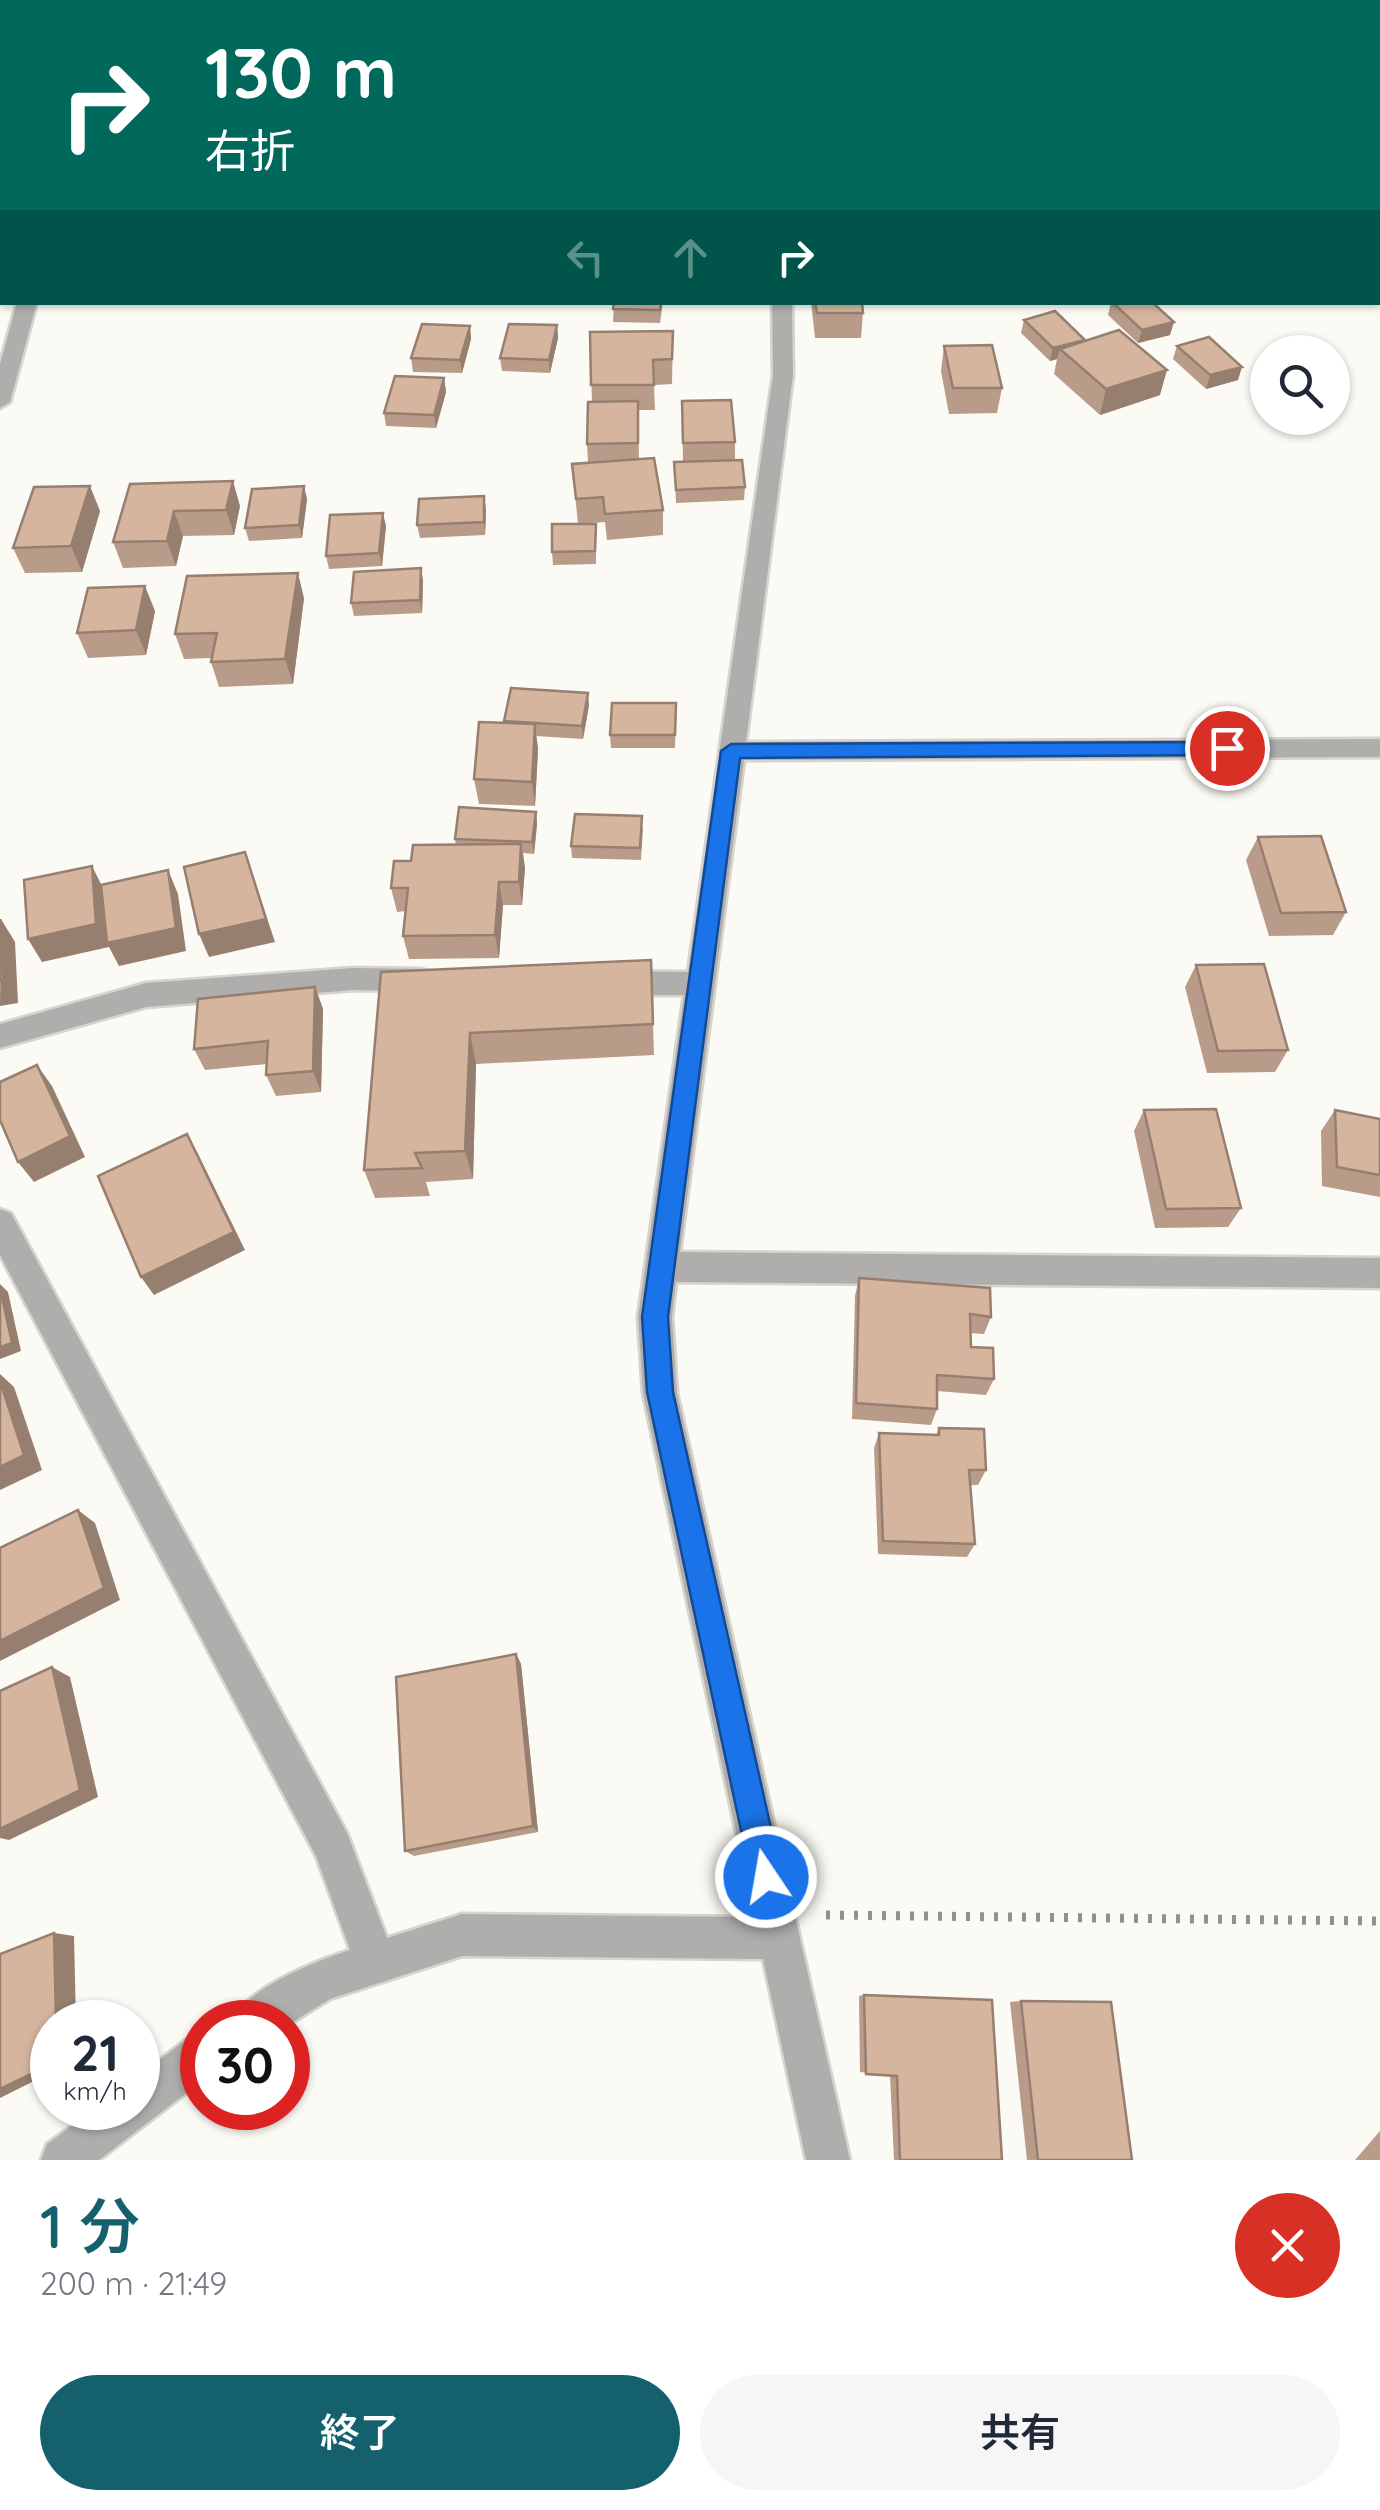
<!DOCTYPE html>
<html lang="ja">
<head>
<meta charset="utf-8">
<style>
  body { margin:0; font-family:Quicksand,"Noto Sans JP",sans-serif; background:#f6f6f7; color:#1f2937; height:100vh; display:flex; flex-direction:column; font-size:38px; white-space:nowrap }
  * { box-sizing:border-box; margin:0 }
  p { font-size:32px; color:#747a83 }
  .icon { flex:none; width:55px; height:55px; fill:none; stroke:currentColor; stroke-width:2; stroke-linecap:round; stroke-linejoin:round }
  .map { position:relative; height:2160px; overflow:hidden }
  .sheet { display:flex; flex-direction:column; background:#fff; flex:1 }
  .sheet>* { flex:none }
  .guide { position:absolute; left:0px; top:0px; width:1380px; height:305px; box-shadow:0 2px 8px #0004; background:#00695c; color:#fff; overflow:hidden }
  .buttons { position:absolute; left:1250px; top:335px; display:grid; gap:20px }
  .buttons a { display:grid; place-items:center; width:100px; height:100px; border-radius:50%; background:#fff; box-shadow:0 2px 8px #0004; font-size:50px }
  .speed { position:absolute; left:30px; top:2000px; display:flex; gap:20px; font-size:50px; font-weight:700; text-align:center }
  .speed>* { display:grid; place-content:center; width:130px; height:130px; border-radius:50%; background:#fff; box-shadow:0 2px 8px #0004; line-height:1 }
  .speed small { font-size:25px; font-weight:400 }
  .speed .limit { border:15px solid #d22; background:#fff; color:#111 }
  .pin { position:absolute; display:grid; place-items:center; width:85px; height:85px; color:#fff; margin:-42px; border:5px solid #fff; border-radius:50%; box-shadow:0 2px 10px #0007 }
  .me { position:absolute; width:110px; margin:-55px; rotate:348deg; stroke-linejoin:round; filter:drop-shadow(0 0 8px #0008) }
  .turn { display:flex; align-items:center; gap:35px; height:210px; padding:0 40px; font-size:45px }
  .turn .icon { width:130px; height:130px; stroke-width:2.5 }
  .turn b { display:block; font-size:70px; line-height:85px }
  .lanes { display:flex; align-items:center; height:95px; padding:0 40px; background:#0003; justify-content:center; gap:50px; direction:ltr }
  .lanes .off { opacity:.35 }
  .round { display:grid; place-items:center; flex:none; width:105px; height:105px; border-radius:52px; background:#f6f6f7 }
  .headline { display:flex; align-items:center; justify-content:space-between; height:170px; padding:0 40px }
  h1 { font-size:60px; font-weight:600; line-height:75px; color:#14606c }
  .button { display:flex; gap:20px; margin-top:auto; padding:20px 40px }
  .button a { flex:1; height:115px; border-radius:60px; background:#14606c; color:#fff; font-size:40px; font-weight:600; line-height:115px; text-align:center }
  .button a+a { background:#f6f6f7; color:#1f2937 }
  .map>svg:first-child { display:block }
</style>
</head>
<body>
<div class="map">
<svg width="1380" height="2160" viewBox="0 0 1380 2160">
  <rect width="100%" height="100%" fill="#fcfaf4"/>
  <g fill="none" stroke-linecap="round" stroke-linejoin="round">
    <g stroke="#d5d4ce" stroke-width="5">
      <g id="minor">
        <polygon points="704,0 720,0 720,2 705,2"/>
        <polygon points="974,0 990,0 990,2 975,2"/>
        <rect x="1378" y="47" width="2" height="10"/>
        <rect x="1378" y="283" width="2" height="12"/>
        <polygon points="17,302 37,302 10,402 0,408 0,364"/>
        <path d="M772,302H792L793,375L746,742L1380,739V757L744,760L680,1252L1380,1258V1288L676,1282L672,1317L677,1393L850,2160H806L763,1959L462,1956L330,1999L288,2025L232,2022C244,1989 316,1961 350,1950L316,1856L0,1255V1209L11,1213L347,1833L387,1938L462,1914L754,1917L643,1393L638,1317L684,995H612L602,991L598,983L602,975L612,971L688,972L773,375Z"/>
        <polygon points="353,968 421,969 431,972 435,980 431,988 421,991 353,990 146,1007 0,1048 0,1024 146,983"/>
        <polygon points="202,2032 202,2081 99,2160 41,2160 47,2144 96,2108 138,2108 138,2076 187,2039"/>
      </g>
    </g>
    <polyline stroke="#91908c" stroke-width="9" stroke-dasharray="4 10" stroke-linecap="butt" points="826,1915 1380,1921"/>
    <use href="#minor" fill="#b0aeac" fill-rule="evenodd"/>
  </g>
  <g fill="#b89c89">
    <polygon points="203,0 245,0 244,2 204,2"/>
    <polygon points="259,0 300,0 299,2 260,2"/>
    <rect x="1378" y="59" width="2" height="79"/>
    <polygon points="614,302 663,302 660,323 613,322"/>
    <polygon points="811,302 862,302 863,313 861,338 815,338"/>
    <polygon points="1111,302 1170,335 1138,343 1108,315"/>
    <polygon points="1024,320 1085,340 1160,395 1100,415 1054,374 1057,359 1050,361 1021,333"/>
    <polygon points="557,325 558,338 550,373 502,371 500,358"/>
    <polygon points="470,326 471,339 462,373 413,372 411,358"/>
    <polygon points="673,331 672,384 654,385 655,410 638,410 639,459 663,510 663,535 607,540 605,522 578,524 596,524 596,564 553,565 552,552 578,524 572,464 588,462 587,444 592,402 590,332"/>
    <polygon points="944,346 1002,388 997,413 949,414 941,371"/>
    <polygon points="1177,346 1238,380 1206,389 1173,359"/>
    <polygon points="444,378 446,392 436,428 386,426 384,413"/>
    <polygon points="682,401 735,442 735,460 745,487 744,500 676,503 674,462 683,462"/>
    <polygon points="130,484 240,506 234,535 183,536 176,566 123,568 113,542"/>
    <polygon points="307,499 302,538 249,541 245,528"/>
    <polygon points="486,509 485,535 420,538 417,525"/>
    <polygon points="100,511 82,572 25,573 13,548"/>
    <polygon points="386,526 382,566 329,569 326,556"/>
    <polygon points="421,568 423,581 422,613 354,616 351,603"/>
    <polygon points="304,598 293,684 219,687 211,662 211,658 184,659 175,634"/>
    <polygon points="155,611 146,655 88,658 77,633"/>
    <polygon points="676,703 675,748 611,748 610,735"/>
    <polygon points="589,705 583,739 536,736 538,749 535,806 479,804 474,779 504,721"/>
    <polygon points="536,812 537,824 534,854 523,853 525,868 522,905 503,905 499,958 409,959 403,936 405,911 397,912 391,888 411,861 456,845 455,839"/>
    <polygon points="643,828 641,860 572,858 571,846"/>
    <polygon points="1258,837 1346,912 1333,935 1269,936 1246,860"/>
    <polygon points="651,960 654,1055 476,1064 473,1179 426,1182 430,1196 375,1198 364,1170 381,972"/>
    <polygon points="1196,965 1288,1050 1275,1072 1207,1073 1185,987"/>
    <polygon points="315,987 323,1009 321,1092 276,1096 266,1075 267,1064 205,1070 194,1049"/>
    <polygon points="1144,1110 1241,1208 1228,1227 1155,1228 1134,1131"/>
    <polygon points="1335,1110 1380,1119 1380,1197 1322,1186 1321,1131"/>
    <polygon points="859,1278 991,1317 984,1334 970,1333 971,1347 994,1379 986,1395 937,1391 937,1409 931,1425 852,1419 855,1296"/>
    <polygon points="939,1428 986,1470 978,1485 970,1485 975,1544 967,1557 878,1554 874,1448 879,1433 936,1435"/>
    <polygon points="516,1654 521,1664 538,1832 414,1856 405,1851"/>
    <polygon points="864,1995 1002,2160 894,2160 890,2075 860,2072 859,1996"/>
    <polygon points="1021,2001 1132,2160 1027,2160 1010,2002"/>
    <polygon points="1380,2131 1380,2160 1355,2160"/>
  </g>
  <g fill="#967f6f">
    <polygon points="1174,322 1170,335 1138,343 1142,330"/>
    <polygon points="557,325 558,338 550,373 549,360"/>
    <polygon points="470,326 471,339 462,373 460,360"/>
    <polygon points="1085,340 1082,353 1060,349 1057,359 1050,361 1053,348"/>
    <polygon points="1242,367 1238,380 1206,389 1210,375"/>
    <polygon points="1167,370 1160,395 1100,415 1106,389"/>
    <polygon points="444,378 446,392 436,428 434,415"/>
    <polygon points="233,481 240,506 234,535 226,510"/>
    <polygon points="90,486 100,511 82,572 71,546"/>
    <polygon points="304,486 307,499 302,538 299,525"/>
    <polygon points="484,496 486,509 485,535 484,522"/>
    <polygon points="174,511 183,536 176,566 167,541"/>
    <polygon points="383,513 386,526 382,566 379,553"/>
    <polygon points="421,568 423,581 422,613 420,600"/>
    <polygon points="298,573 304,598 293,684 285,659"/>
    <polygon points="145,586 155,611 146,655 136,630"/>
    <polygon points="588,693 589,705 583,739 582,726"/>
    <polygon points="535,724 538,749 535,806 532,782"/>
    <polygon points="536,812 537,824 534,854 532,842"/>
    <polygon points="521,844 525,868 522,905 519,882"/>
    <polygon points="245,852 275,942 209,957 199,934"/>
    <polygon points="92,866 104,890 168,870 178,894 186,951 119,966 109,947 42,962 28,939"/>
    <polygon points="499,882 503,905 499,958 495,935"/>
    <polygon points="1,919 15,942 18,1003 0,1006"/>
    <polygon points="315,987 323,1009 321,1092 313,1071"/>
    <polygon points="470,1033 476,1064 473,1179 465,1151"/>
    <polygon points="37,1065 52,1086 85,1157 34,1182 18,1162"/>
    <polygon points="187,1134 198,1154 245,1250 154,1295 141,1277"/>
    <polygon points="0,1284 8,1292 21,1351 0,1359"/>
    <polygon points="0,1374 14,1387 42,1470 0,1490"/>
    <polygon points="78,1510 95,1523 120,1600 0,1661 0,1641"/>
    <polygon points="516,1654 521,1664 538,1832 533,1826"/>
    <polygon points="52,1667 70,1677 98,1797 9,1840 0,1838 0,1829"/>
    <polygon points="54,1933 74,1936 76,2022 56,2022"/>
    <polygon points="52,2064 52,2072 0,2098 0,2089"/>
  </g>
  <g fill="#d6b59f" stroke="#967f6f" stroke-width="2.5">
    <polygon points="0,0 160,0 159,2 2,2 2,20 0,20"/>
    <polygon points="1191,0 1265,0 1266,2 1192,2"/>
    <polygon points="1378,59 1380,59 1380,103 1378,104"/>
    <polygon points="614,302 661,302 660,310 613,309"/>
    <polygon points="815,302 862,302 863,313 817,313"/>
    <polygon points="1112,302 1152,302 1174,322 1142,330"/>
    <polygon points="1055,311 1085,340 1053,348 1024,320"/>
    <polygon points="422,324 470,326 460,360 411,358"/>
    <polygon points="509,324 557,325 549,360 500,358"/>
    <polygon points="1119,330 1167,370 1106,389 1060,349"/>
    <polygon points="673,331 672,359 653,360 654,385 591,385 590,332"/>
    <polygon points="1209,337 1242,367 1210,375 1177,346"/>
    <polygon points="992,345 1002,388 953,388 944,346"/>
    <polygon points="395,376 444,378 434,415 384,413"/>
    <polygon points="731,400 735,442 683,443 682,401"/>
    <polygon points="638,401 638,443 587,444 588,402"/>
    <polygon points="654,458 663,510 605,514 603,497 576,499 572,464"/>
    <polygon points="742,460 745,487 676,490 674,462"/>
    <polygon points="233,481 226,510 174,511 167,541 113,542 130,484"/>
    <polygon points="90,486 71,546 13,548 34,487"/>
    <polygon points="304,486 299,525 245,528 252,489"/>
    <polygon points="484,496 484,522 417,525 419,499"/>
    <polygon points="383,513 379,553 326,556 330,515"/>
    <polygon points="552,524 596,524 595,551 552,552"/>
    <polygon points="421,568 420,600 351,603 354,572"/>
    <polygon points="298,573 285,659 211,662 217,633 175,634 187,576"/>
    <polygon points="145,586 136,630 77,633 88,588"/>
    <polygon points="511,688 588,693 582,726 504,721"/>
    <polygon points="612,703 676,703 675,735 610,735"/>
    <polygon points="479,722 535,724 532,782 474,779"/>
    <polygon points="459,807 536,812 532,842 455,839"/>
    <polygon points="575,814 642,816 640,848 571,846"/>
    <polygon points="1321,836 1346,912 1281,913 1258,837"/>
    <polygon points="521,844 519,882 499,882 495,935 403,936 408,888 391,888 394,861 411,861 413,845"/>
    <polygon points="245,852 266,919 199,934 184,867"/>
    <polygon points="92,866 96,924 28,939 24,880"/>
    <polygon points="168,870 176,928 107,943 101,885"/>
    <polygon points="0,919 3,980 0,981"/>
    <polygon points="651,960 653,1024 470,1033 465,1151 415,1153 422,1168 364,1170 381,972"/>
    <polygon points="1264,964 1288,1050 1218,1051 1196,965"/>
    <polygon points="315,987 313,1071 266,1075 268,1041 194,1049 198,999"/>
    <polygon points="37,1065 70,1136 18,1162 0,1120 0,1082"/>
    <polygon points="1216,1109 1241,1208 1166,1209 1144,1110"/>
    <polygon points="1335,1110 1380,1119 1380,1175 1337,1167"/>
    <polygon points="187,1134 234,1232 141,1277 98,1176"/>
    <polygon points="859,1278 990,1288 991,1317 970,1314 971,1347 993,1348 994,1379 937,1375 937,1409 856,1403"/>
    <polygon points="0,1288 12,1343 0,1347"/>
    <polygon points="0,1381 24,1455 0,1467"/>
    <polygon points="939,1428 984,1429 986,1470 969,1470 975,1544 883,1541 879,1433 939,1435"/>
    <polygon points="78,1510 104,1588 0,1641 0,1548"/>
    <polygon points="516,1654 533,1826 405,1851 396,1677"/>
    <polygon points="52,1667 80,1790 0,1829 0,1691"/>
    <polygon points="54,1933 56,2022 52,2022 52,2064 0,2089 0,1954"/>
    <polygon points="864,1995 992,2000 1002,2160 900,2160 897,2076 866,2074"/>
    <polygon points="1021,2001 1111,2002 1132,2160 1038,2160"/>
  </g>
  <polygon fill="#1a73e8" stroke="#114b97" stroke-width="2.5" points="1227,742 1237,748 1227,755 740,758 668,1317 673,1392 782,1877 777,1888 766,1892 755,1888 751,1877 647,1392 642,1317 721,751 731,744"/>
</svg>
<div class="buttons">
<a><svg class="icon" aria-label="search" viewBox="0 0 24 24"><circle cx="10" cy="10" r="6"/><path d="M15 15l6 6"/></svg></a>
</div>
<div class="speed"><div>21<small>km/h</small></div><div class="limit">30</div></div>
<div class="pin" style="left:1227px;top:748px;background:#d93025"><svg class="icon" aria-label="arrive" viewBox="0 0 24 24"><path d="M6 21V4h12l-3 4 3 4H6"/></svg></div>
<svg class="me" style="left:766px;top:1877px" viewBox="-20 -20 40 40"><circle r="17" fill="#1a73e8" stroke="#fff" stroke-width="3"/><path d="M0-11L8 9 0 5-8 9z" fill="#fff"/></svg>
<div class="guide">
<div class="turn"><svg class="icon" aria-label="right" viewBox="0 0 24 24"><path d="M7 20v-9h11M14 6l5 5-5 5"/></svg><div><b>130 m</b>右折</div></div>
<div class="lanes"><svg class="icon off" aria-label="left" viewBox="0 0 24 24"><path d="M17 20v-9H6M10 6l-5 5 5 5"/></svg><svg class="icon off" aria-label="ahead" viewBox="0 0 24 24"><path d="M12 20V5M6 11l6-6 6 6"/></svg><svg class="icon" aria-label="right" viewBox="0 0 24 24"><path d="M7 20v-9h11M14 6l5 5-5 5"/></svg></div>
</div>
</div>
<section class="sheet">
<div class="headline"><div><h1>1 分</h1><p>200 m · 21:49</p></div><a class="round" style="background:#d93025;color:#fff"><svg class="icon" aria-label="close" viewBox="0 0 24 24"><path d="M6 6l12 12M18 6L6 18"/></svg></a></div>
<div class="button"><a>終了</a><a>共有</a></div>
</section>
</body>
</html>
